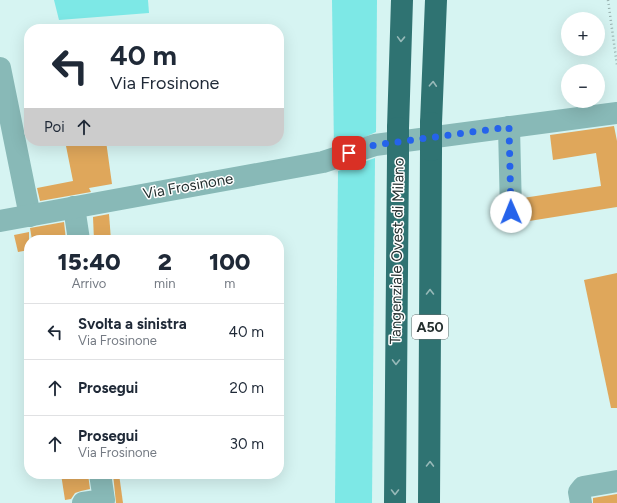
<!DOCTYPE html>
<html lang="it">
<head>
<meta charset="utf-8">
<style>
  body { margin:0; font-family:Figtree,sans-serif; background:#f6f6f7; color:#1f2937; height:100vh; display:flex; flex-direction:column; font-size:15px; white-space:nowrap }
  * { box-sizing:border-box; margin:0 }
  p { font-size:13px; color:#747a83 }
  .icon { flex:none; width:22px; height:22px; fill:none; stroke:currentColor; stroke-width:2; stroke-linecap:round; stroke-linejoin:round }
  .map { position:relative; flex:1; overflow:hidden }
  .side { position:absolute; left:24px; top:235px; width:260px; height:244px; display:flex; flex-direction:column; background:#fff; border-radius:16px; box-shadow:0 4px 16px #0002 }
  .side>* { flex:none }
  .banner { position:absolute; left:24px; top:24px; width:260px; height:122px; border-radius:16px; box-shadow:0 4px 16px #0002; background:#fff; color:#1f2937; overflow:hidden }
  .fabs { position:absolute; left:561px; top:12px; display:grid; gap:8px }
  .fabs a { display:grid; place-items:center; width:44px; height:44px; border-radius:50%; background:#fff; box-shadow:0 4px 16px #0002; font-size:20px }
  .pin { position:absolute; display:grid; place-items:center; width:34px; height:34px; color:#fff; margin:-17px; border-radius:8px; box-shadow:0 2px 6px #0006 }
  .me { position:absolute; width:44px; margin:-22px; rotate:359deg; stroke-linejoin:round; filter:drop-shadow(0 0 3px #0008) }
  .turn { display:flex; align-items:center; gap:14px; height:84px; padding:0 20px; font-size:18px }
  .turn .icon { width:52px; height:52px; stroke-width:2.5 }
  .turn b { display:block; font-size:28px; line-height:34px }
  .then { display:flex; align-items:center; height:38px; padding:0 20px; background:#0003; gap:8px; font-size:15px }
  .eta { display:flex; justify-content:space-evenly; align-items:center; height:68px; text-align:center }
  .eta b { font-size:24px; font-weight:800; line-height:28px }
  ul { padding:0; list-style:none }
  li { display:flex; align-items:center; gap:12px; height:56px; padding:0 20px; border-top:1px solid #e0e1e3 }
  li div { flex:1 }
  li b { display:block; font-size:15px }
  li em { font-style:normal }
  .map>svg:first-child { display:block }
</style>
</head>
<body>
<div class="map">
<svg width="617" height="503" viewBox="0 0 617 503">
  <rect width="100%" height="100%" fill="#d6f4f2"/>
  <g fill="#7de8e6">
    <polygon points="54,0 148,0 149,13 59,20"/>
    <polygon points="332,0 377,0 376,132 334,151"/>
    <polygon points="375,158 372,503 335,503 338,171"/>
  </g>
  <g fill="#dfa75b">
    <polygon points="614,126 617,141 617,207 523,222 523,198 601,186 596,153 553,160 550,135"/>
    <polygon points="82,141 106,141 112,184 89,188 91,192 40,201 37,188 73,181 66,146 82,143"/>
    <polygon points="109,214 111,240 94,240 93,217"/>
    <polygon points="64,222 66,240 32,240 30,228"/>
    <polygon points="29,232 29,250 18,252 14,235"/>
    <polygon points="617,273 617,408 611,408 584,280"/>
    <polygon points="61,474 88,474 90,489 81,491 75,493 71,499 65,500"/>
    <polygon points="113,474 119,474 123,503 116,503"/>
    <polygon points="617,494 617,503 593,503 593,498"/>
  </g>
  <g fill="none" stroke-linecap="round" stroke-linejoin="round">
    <polyline stroke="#98b0ae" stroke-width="2.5" stroke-dasharray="1 3" stroke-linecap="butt" points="608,0 617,65"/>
    <g stroke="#88b9b7" stroke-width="22">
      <polyline points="0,68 30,216"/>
      <polyline points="509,127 511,212"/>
      <polyline points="74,207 79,240"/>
      <polyline points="0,221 323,162 375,145 617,113"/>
      <polyline points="83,503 104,500 100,474"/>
      <polyline points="581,503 579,492 583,487 617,481"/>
    </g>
    <g stroke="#2f7372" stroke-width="22">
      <polyline points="431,123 436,0"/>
      <polyline points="398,128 402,0"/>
      <polyline points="395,503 398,155"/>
      <polyline points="429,503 431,150"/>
    </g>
    <g stroke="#2f7372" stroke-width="22">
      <polyline points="398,128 398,155"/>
      <polyline points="431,150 431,123"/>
    </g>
  </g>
  <defs><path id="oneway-chevron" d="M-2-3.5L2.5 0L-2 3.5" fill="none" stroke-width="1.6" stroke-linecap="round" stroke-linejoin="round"/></defs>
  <g stroke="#97b9b8">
    <use href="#oneway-chevron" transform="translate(401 39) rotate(92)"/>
    <use href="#oneway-chevron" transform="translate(433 84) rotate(-87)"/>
    <use href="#oneway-chevron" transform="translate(430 292) rotate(-90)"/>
    <use href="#oneway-chevron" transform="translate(396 362) rotate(91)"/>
    <use href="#oneway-chevron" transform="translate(430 464) rotate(-89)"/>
    <use href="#oneway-chevron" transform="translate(395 492) rotate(90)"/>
  </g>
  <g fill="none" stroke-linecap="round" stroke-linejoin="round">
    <polyline stroke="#2563eb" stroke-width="7" stroke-dasharray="0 12.6" points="349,153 375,145 509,127 511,212"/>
  </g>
  <g text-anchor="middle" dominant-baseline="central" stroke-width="3" stroke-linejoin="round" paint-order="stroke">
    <rect fill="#fff" stroke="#666d6d" stroke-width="1" x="412" y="315" width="36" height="24" rx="3"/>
    <g font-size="14" font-weight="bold" fill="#242f2f">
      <text x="430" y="327">A50</text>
    </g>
    <g font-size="15" fill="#242f2f" stroke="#fff">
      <text transform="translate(188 186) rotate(-10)">Via Frosinone</text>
      <text transform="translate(397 251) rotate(-89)">Tangenziale Ovest di Milano</text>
    </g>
  </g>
</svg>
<div class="fabs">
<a>+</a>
<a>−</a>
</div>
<div class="pin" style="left:349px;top:153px;background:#d93025"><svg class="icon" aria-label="arrive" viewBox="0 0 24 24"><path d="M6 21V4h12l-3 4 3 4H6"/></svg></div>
<svg class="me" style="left:511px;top:212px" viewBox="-20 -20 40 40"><circle r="19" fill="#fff"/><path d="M0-13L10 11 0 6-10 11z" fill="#2563eb"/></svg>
<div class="banner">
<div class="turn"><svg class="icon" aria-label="left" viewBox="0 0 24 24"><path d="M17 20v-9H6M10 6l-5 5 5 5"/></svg><div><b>40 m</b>Via Frosinone</div></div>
<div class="then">Poi<svg class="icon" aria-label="ahead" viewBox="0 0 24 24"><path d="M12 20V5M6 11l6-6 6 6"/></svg></div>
</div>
<section class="side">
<div class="eta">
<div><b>15:40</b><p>Arrivo</p></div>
<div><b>2</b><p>min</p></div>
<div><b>100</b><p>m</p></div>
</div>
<ul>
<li><svg class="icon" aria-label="left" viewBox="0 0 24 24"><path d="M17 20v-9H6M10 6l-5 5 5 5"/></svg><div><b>Svolta a sinistra</b><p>Via Frosinone</p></div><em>40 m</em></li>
<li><svg class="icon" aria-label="ahead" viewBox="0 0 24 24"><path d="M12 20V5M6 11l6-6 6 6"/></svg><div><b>Prosegui</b></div><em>20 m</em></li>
<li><svg class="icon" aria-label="ahead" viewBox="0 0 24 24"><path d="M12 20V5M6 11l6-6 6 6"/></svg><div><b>Prosegui</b><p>Via Frosinone</p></div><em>30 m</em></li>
</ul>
</section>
</div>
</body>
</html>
